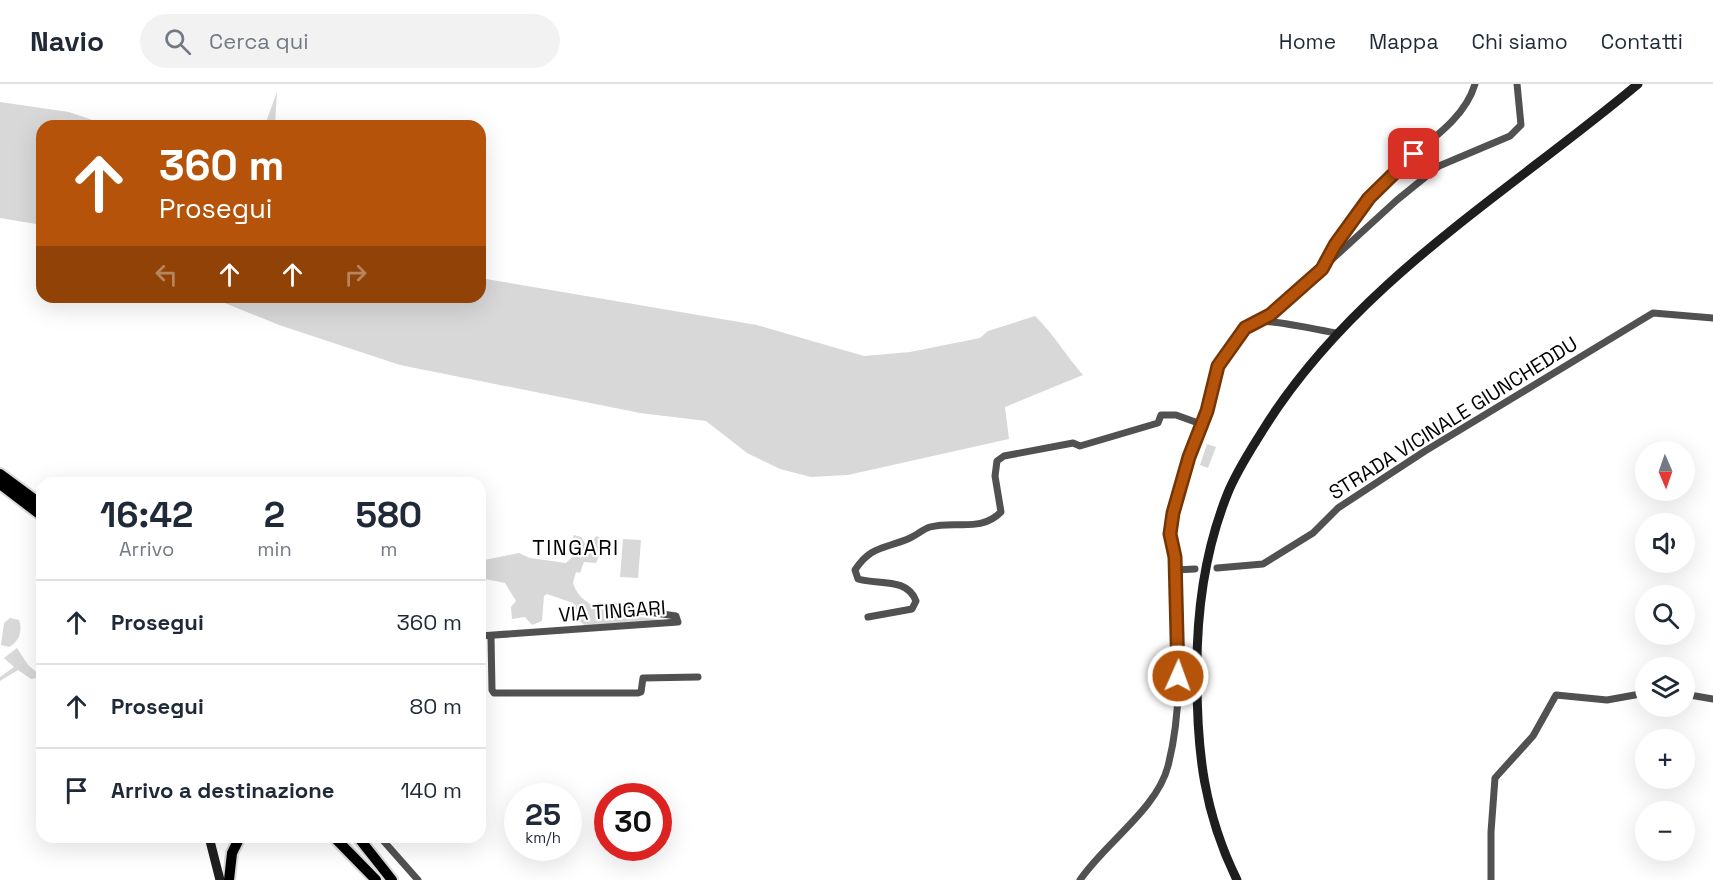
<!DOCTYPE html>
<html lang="it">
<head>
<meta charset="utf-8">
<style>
  body { margin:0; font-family:"Space Grotesk",sans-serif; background:#f2f2f3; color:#1f2937; height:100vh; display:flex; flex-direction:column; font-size:22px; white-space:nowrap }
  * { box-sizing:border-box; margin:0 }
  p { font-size:20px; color:#747a83 }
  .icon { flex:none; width:33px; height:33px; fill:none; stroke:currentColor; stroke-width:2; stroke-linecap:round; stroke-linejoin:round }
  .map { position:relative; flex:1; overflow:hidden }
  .panel { position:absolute; left:36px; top:393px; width:450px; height:366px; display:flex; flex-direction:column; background:#fff; border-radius:18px; box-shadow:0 6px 24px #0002 }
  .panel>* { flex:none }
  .guide { position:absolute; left:36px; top:36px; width:450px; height:183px; border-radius:18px; box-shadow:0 6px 24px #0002; background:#b45309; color:#fff; overflow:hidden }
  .needle { width:39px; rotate:178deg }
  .buttons { position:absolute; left:1635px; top:357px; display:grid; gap:12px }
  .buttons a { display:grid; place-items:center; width:60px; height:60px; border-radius:50%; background:#fff; box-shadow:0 6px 24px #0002; font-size:30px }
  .speed { position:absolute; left:504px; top:699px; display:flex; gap:12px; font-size:30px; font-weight:700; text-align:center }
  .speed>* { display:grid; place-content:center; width:78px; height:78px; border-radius:50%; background:#fff; box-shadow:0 6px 24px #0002; line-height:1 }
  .speed small { font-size:15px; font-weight:400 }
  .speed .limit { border:9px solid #d22; background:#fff; color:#111 }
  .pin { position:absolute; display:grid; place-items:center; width:51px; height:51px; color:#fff; margin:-26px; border-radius:12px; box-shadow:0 3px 9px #0006 }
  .me { position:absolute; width:66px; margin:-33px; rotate:2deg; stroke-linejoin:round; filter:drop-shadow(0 0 4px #0008) }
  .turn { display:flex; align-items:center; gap:21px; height:126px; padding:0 24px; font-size:27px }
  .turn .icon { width:78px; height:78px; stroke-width:2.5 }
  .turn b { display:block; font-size:42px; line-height:51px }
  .lanes { display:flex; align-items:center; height:57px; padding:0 24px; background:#0003; justify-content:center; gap:30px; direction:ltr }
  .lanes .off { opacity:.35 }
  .eta { display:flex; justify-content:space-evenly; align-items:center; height:102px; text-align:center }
  .eta b { font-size:36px; font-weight:800; line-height:42px }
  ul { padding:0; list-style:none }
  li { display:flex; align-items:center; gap:18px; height:84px; padding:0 24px; border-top:2px solid #e0e1e3 }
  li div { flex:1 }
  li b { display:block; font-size:22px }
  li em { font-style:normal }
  header { display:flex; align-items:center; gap:36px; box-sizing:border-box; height:84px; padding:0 30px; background:#fff; border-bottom:2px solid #e0e1e3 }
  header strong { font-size:28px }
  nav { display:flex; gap:33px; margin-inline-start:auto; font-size:21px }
  .search { width:420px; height:54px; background:#f2f2f3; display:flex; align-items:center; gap:15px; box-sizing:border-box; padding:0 21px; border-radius:33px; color:#747a83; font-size:22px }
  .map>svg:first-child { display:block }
</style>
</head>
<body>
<header>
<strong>Navio</strong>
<div class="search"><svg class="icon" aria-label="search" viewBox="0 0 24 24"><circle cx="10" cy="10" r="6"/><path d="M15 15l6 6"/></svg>Cerca qui</div>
<nav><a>Home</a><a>Mappa</a><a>Chi siamo</a><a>Contatti</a></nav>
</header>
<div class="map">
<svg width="1713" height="796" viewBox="0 0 1713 796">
  <rect width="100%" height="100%" fill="#fff"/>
  <g fill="#d8d8d8">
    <polygon points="277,8 275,42 265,42 266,38"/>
    <polygon points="0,18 69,28 110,42 42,42 42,141 0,134"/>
    <path d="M480,194L757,241L864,272L910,268L980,254L988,247L1035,232C1054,250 1066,272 1083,291L1005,323L1009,355L848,391L811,393L780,385L747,369L706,337L640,329L400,281L279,241L210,213H480Z"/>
    <polygon points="1207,360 1216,363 1208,384 1200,381"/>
    <path d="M574,451L581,453L587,463H590L596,452L606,456L596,479L584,478L580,489L576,488L573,499C583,532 634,531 662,536L587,543L579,537L573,519L547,510L544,512L542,537L532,541L525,533L512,535L511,523L516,517L505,499L480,494V477L519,469L530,474L566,479L572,473L570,460Z"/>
    <polygon points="623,455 641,456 638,494 620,493"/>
    <path d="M10,534L19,536C23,546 19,558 9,563L1,561L4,539Z"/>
    <polygon points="17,564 28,581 39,590 38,594 31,595 18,586 0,597 0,593 14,583 4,574"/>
  </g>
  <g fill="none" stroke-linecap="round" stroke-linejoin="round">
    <g stroke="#dbdbdb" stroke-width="14">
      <g id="trunk">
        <polyline points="0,390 42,421"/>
        <polyline points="0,400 42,432"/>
        <polyline points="334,753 376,796"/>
        <polyline points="358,753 392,796"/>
        <polyline points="229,796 232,769 240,753"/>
      </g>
    </g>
    <g stroke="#515151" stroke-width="7">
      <path d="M1325,180C1341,149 1363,118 1387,94C1416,64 1463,41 1475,0"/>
      <polyline points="1259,237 1270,232 1397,116 1439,82 1510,52 1521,41 1517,0"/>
      <polyline points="1217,484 1263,480 1313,449 1338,424 1425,367 1653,229 1713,234"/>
      <polyline points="1175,486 1195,485"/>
      <path d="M868,533L912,525L916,517C907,493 878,501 858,495L855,486C871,461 886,465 910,454C917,451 923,445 930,443C956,436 980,449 1001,428L995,392L997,377L1004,372L1073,359L1080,362L1158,339L1161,331H1176L1201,340"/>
      <polyline points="480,552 678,538 676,532 614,523"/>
      <polyline points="491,553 492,606 494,609 638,609 641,608 643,594 698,593"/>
      <polyline points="1684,610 1713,615"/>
      <polyline points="380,753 418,796"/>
      <path d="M1080,796C1105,759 1157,725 1168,682C1184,620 1178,554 1176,492C1175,477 1170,461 1171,447C1173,404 1199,366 1207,326C1211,311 1212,296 1218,282C1225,265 1239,245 1256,238C1266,234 1322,247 1337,249"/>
      <polyline points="1491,796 1491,748 1495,694 1533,652 1556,611 1607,616 1646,609"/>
    </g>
    <g stroke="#1e1e1e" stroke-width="9">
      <polyline points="209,753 220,796"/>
      <path d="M1237,796C1204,729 1197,668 1197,595C1196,533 1204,469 1227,411C1236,388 1250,367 1263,346C1354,199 1508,109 1638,0"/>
    </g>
    <use href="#trunk" stroke="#000" stroke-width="10"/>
  </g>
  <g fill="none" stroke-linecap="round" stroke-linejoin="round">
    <g stroke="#753606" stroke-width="15">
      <polyline id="route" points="1178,592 1175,473 1170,450 1173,429 1189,373 1207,327 1218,282 1245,244 1270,231 1322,185 1335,161 1369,114 1414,70"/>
    </g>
    <use href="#route" stroke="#b45309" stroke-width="10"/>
  </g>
  <g text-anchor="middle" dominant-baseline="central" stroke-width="4.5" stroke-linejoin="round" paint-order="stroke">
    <g font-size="20" fill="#000" stroke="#fff">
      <text transform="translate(1453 334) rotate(-32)">STRADA VICINALE GIUNCHEDDU</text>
      <text transform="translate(612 527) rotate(-4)">VIA TINGARI</text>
    </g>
    <g font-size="21" letter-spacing="1.5" fill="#000" stroke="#fff">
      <text x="576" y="463">TINGARI</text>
    </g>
  </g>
</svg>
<div class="buttons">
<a><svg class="needle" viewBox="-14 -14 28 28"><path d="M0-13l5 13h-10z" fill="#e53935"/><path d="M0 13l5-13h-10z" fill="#747a83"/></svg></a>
<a><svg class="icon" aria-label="sound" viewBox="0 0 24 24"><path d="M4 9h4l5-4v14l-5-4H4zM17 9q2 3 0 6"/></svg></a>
<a><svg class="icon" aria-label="search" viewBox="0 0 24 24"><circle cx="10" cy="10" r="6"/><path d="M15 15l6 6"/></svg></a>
<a><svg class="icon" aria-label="layers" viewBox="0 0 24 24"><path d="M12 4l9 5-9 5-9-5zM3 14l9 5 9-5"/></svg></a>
<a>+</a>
<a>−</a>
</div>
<div class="speed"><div>25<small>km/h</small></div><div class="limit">30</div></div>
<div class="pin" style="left:1414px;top:70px;background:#d93025"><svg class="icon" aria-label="arrive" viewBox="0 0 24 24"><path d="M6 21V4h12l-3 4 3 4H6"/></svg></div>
<svg class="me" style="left:1178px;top:592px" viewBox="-20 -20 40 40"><circle r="17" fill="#b45309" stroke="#fff" stroke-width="3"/><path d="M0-11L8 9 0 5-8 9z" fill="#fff"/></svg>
<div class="guide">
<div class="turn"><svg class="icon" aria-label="ahead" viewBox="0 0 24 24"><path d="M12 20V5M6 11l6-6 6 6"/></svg><div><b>360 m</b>Prosegui</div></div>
<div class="lanes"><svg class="icon off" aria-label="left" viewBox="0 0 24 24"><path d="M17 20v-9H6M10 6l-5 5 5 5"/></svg><svg class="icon" aria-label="ahead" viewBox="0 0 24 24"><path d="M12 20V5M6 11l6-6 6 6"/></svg><svg class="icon" aria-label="ahead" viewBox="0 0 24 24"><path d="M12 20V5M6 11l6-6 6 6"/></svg><svg class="icon off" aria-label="right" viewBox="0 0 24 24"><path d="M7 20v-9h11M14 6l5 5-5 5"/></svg></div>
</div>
<section class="panel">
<div class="eta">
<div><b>16:42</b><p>Arrivo</p></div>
<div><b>2</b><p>min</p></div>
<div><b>580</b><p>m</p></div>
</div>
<ul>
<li><svg class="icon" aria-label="ahead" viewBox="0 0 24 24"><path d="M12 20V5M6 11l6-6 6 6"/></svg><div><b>Prosegui</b></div><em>360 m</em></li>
<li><svg class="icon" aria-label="ahead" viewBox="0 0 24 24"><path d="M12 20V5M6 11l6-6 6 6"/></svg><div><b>Prosegui</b></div><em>80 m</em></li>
<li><svg class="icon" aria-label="arrive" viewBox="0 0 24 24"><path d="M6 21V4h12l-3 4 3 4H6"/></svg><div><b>Arrivo a destinazione</b></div><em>140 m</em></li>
</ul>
</section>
</div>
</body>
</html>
